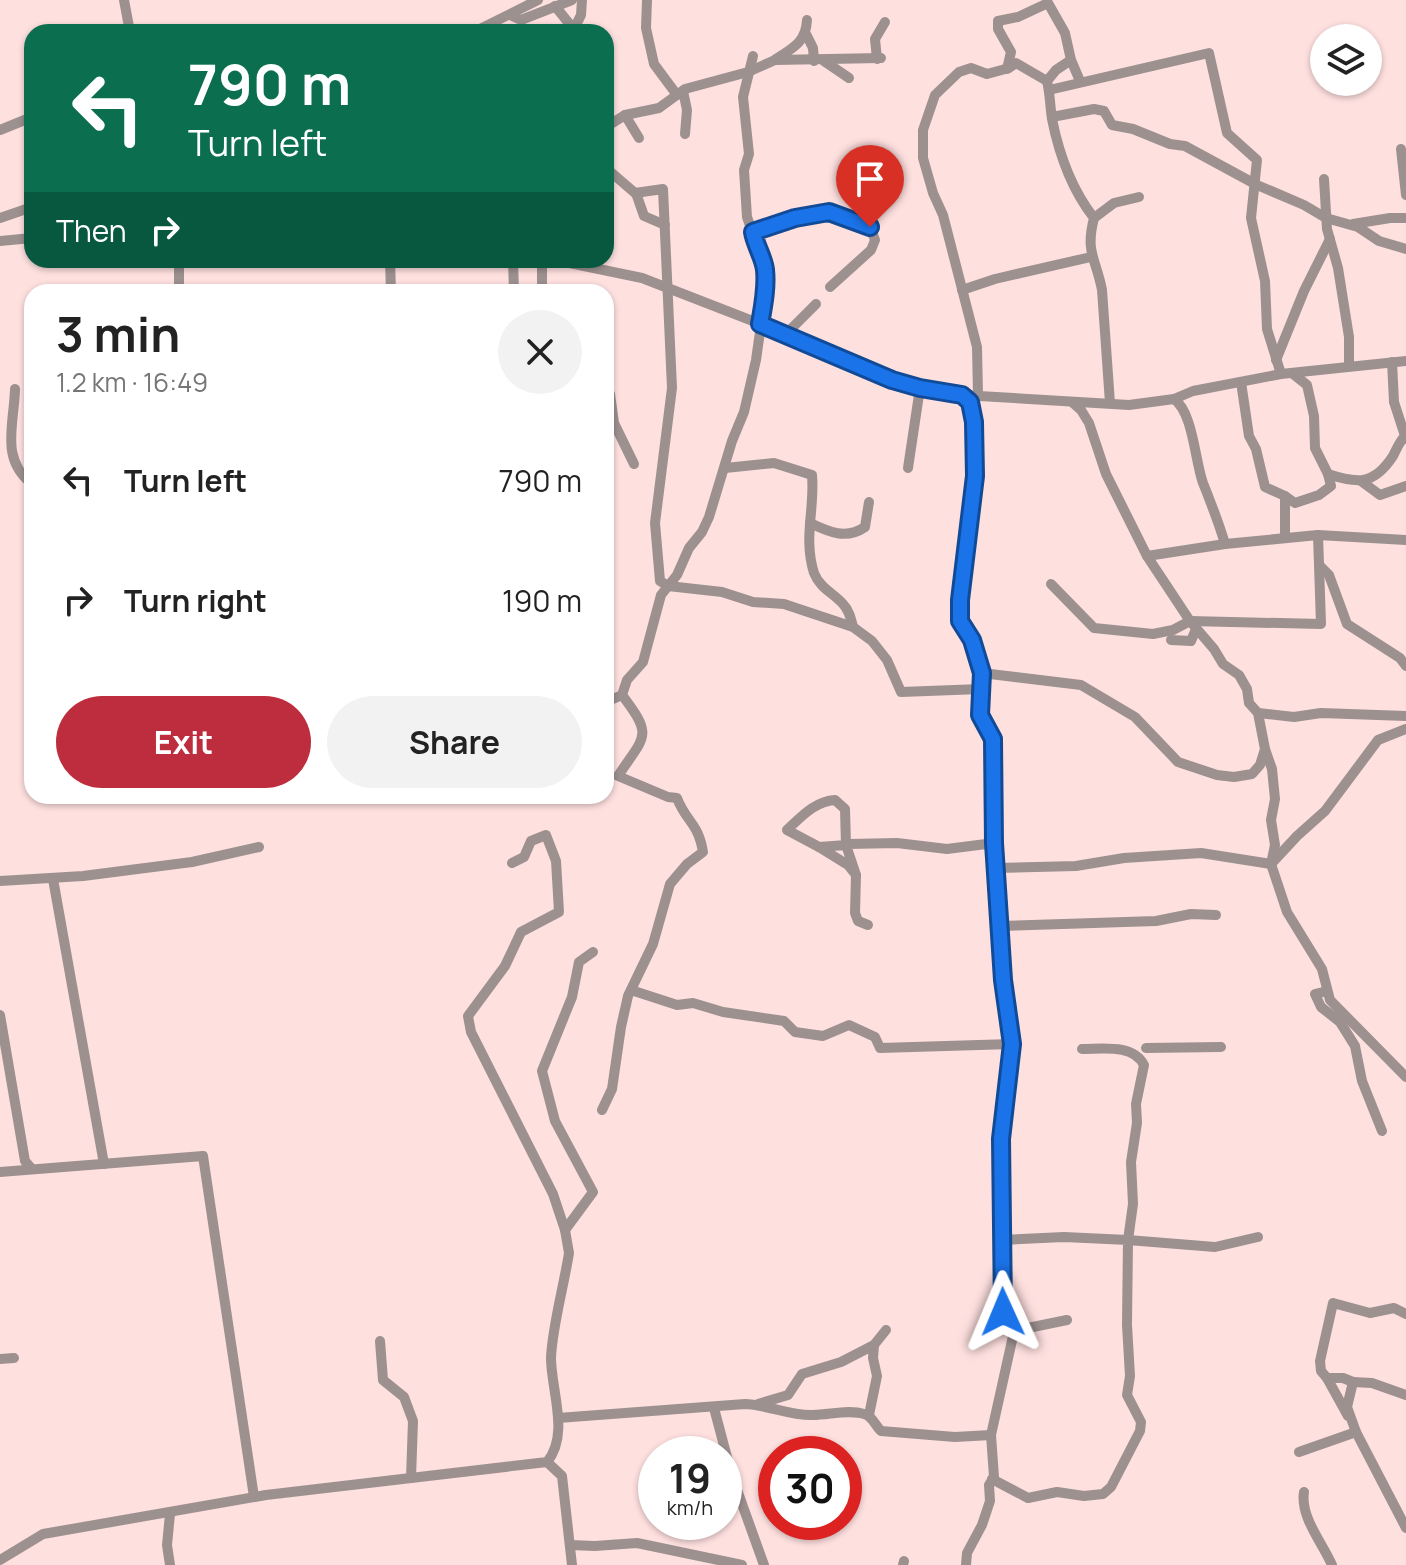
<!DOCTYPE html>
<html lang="en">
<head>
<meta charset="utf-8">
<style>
  body { margin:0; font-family:Manrope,sans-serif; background:#f2f2f2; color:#222; height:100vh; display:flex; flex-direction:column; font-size:30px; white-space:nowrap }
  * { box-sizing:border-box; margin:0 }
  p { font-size:26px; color:#767676 }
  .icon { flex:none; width:44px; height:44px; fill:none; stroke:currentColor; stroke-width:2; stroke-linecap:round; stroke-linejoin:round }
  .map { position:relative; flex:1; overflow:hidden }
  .side { position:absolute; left:24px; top:284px; width:590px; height:520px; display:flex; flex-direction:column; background:#fff; border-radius:24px; box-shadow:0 2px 6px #0004 }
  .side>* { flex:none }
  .guide { position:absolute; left:24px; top:24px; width:590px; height:244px; border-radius:24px; box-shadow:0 2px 6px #0004; background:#0b6e4f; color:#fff; overflow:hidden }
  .fabs { position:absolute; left:1310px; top:24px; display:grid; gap:16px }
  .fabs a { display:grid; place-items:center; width:72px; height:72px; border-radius:50%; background:#fff; box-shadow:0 2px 6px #0004; font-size:40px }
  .speed { position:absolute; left:638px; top:1436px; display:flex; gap:16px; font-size:40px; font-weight:700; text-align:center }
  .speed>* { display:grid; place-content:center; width:104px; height:104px; border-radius:50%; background:#fff; box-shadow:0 2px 6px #0004; line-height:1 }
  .speed small { font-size:20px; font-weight:400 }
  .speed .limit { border:12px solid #d22; background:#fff; color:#111 }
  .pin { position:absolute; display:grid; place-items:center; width:68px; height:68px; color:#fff; margin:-82px -34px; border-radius:50% 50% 50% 0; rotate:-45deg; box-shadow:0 0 8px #0007 }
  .pin .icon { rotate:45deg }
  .me { position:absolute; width:88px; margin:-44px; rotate:359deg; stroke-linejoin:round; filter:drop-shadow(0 0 6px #0008) }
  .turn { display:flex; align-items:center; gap:28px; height:168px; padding:0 32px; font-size:36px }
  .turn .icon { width:104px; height:104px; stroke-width:2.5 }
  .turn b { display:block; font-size:56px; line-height:68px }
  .then { display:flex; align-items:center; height:76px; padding:0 32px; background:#0003; gap:16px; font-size:30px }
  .round { display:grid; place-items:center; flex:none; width:84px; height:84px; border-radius:42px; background:#f2f2f2 }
  .head { display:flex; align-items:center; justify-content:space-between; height:136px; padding:0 32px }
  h1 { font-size:48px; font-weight:700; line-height:60px }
  .button { display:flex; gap:16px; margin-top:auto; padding:16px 32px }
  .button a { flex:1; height:92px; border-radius:48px; background:#be2d3d; color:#fff; font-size:32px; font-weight:700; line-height:92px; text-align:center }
  .button a+a { background:#f2f2f2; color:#222 }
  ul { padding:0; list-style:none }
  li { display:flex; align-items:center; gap:24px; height:120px; padding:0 32px }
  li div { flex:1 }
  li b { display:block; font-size:30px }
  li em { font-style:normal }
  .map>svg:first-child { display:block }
</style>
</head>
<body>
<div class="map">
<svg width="1406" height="1565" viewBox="0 0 1406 1565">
  <rect width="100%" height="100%" fill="#fee0df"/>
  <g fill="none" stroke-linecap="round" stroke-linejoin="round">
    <g stroke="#9d9190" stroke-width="10">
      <polyline points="124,0 130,32"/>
      <polyline points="647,0 646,28 654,64 677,95"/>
      <polyline points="555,6 576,32"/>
      <polyline points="510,15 521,20 572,0"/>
      <polyline points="574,29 581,15 582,0"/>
      <polyline points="474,32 538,0"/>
      <polyline points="806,34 813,48 814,61"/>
      <path d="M776,59C793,48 806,42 807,20"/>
      <polyline points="877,59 875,39 885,22"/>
      <path d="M1071,60L1056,70L1047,81C1050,93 1050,106 1052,119C1059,154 1072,190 1094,218C1085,253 1096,258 1102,290L1110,403"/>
      <polyline points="824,61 849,78"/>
      <polyline points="1007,69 1011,52 998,29 998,21 1018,17 1048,3 1065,33 1071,60 1080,81"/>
      <polyline points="1049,90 1209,53 1227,133 1257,160 1251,218 1265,281 1267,329 1281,374"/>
      <polyline points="683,91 687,110 685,134"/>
      <polyline points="625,115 639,138"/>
      <polyline points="1052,117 1094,109 1104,111 1112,125 1133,129 1170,144 1185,146 1257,185 1304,205 1326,218 1358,227 1379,241 1406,249"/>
      <polyline points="606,127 625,115 659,108 685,89 748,72 775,60 881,58"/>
      <polyline points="0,130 32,117"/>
      <polyline points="1401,149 1406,195"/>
      <polyline points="606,168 635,193 663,189 672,388 655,523 660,581 668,586 722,592 753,602 784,604 853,627 872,641 887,660 901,692 981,689 982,673 1081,685 1135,717 1178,762 1217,775 1234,777 1252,774 1260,765 1265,749 1272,769 1275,799 1271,820 1275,845 1271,864 1287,912 1322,969 1330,1000 1406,1077"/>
      <polyline points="1324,179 1327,229 1338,268 1349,337 1349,366"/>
      <polyline points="636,193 644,216 665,225"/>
      <polyline points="0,218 32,207"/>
      <polyline points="1094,218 1114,203 1139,197"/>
      <polyline points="1353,224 1390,218 1406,218"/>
      <polyline points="753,232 795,218 829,212 870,227 875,240 871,250 830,287"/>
      <polyline points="0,241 32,238"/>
      <polyline points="179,260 179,292"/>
      <polyline points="390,260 391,292"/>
      <polyline points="513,260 514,292"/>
      <polyline points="542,260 542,292"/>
      <polyline points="555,260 642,278 786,334 892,380 933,391 962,395 1129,405 1174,399 1193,391 1281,374 1406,361"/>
      <polyline points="962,290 995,279 1091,257"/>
      <polyline points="786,334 816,304"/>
      <polyline points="1276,360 1304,291 1330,239"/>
      <polyline points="1392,362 1394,402 1406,439"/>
      <path d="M1292,373L1307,385L1314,416L1315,448L1328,474C1358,484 1374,485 1393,456C1397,448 1400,440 1406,435"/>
      <polyline points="1241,382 1249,436 1256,449 1265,487 1285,496 1285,538"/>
      <path d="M15,389C14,425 0,459 32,484"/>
      <polyline points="606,391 610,394 614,423 634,464"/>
      <polyline points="962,395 970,402 974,422 975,476 960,600 960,621 972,640 982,673"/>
      <polyline points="978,395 977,347 943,215 933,193 923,158 923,130 935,95 959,72 971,68 987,74 1009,68 1016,63 1047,81"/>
      <path d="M1174,399C1193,412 1195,461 1203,483C1211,503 1219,523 1225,544L1318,535L1406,540"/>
      <polyline points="1072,402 1081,410 1089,423 1106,474 1147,556 1190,621 1214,649 1223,664 1239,675 1247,689 1249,703 1258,713 1265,749"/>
      <path d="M725,468L774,463L812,475C815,509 803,538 814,573C820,588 833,593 843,604C849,610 851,619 853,627"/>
      <polyline points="908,468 920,388"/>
      <polyline points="1361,481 1380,495 1406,486"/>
      <polyline points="1285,496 1295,503 1319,495 1331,486 1328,474"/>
      <path d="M810,523C829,532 846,540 865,527L869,502"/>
      <polyline points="1147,556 1225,544"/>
      <polyline points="1319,565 1329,575 1347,624 1400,658 1406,666"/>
      <polyline points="1051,584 1094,628 1153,634 1173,630 1190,621 1321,624 1318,535"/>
      <polyline points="1171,640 1191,641 1196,629"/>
      <polyline points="981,689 980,715 993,739 995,764 992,783 994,843 1003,980 1012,1044 1001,1139 1001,1240"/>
      <polyline points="606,702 622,695 627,680 643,662 661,595 677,575 689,548 702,532 709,517 732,441 744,412 756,360 764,304 765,268 747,217 744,170 749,154 743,97 753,56"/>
      <polyline points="1258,713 1294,717 1321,713 1406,716"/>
      <polyline points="819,847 848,865 856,875 855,913 858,921 868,925"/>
      <polyline points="996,868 1076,866 1124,858 1201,853 1271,864 1297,836 1325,811 1378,740 1406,729"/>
      <path d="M856,875L846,845L845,809L835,800C815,801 801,817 787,830L819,847L846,845L849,844L897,843L947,849L994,843"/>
      <polyline points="53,879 104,1164"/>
      <polyline points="0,881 83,876 192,862 259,847"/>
      <polyline points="1000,926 1156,921 1191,914 1216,915"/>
      <polyline points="631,990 677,1005 693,1003 723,1012 784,1021 795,1032 823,1036 849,1025 875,1037 880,1048 1012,1044"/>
      <polyline points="1327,991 1315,994 1321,1007 1340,1022 1355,1046 1362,1081 1382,1131"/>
      <polyline points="0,1015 25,1161 31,1168"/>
      <polyline points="1146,1048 1221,1047"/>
      <path d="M1082,1049C1103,1049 1133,1044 1144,1065L1136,1104L1137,1123L1131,1162L1133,1204L1128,1240L1215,1247L1258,1237"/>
      <path d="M602,1110L612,1089L621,1027L628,996L653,944L670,884L687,864L703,852C698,822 686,822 677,798L668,797L618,776C645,735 654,737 622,695"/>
      <polyline points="0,1172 203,1156 254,1497"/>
      <polyline points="565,1230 593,1192 555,1121 542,1071 572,997 579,962 593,952"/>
      <polyline points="380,1341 383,1380 404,1397 413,1421 411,1478"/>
      <polyline points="874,1345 886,1330"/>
      <polyline points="0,1359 14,1358"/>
      <polyline points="1327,1378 1321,1371 1320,1361 1333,1303 1370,1313 1394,1308 1406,1314"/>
      <polyline points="1353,1382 1372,1383 1406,1395"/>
      <polyline points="758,1404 788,1395 802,1374 841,1362 874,1345 873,1358 877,1376 869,1415"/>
      <polyline points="714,1408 732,1476 764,1565"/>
      <polyline points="1348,1416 1327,1378 1343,1378 1353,1382 1347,1407 1356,1432"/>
      <path d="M558,1418L745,1404C769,1405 790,1416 813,1415C829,1415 849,1409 864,1414C872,1416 875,1425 881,1431L955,1437L991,1435"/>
      <polyline points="1299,1452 1356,1432 1406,1528"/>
      <polyline points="547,1462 562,1476 572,1565"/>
      <polyline points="992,1479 1028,1498 1057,1492 1084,1496 1103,1494 1111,1487 1140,1431 1141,1422 1127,1395 1130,1376 1127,1325 1128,1240 1064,1237 1001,1240 1003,1312 1009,1326"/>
      <path d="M1304,1492C1300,1517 1322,1542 1332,1565"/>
      <polyline points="170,1514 167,1545 170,1565"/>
      <polyline points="570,1545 595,1546 637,1543 742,1565"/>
      <path d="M0,1560L43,1534L266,1495L547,1462C570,1435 551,1390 551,1358C552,1328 564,1285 569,1253L565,1230L553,1194L471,1032L468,1016L505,966L521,932L559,912L556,861L546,835L531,841L524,857L512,863"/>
      <polyline points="903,1565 904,1561"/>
      <polyline points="966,1565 967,1553 982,1525 990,1501 989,1485 994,1477 991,1435 1013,1336 1023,1329 1067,1320"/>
    </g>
  </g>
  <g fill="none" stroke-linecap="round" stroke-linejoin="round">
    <g stroke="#114b97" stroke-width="20">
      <path id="route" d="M870,227L829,212L795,218L753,232C755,245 764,258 765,270C767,287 763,307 760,324L892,380L920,388L962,395L970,402L974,422L975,476L960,600V621L972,640L982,673L980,715L993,739L994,843L1003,980L1012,1044L1001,1139L1003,1312"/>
    </g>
    <use href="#route" stroke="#1a73e8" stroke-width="14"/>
  </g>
</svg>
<div class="fabs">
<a><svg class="icon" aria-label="layers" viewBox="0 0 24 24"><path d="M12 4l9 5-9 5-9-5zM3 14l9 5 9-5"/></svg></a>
</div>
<div class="speed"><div>19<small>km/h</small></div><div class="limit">30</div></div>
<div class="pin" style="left:870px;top:227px;background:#d93025"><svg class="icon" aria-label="arrive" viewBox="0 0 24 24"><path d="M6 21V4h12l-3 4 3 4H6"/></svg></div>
<svg class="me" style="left:1003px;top:1312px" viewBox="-20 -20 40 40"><path d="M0-17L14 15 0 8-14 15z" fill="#1a73e8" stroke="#fff" stroke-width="4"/></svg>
<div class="guide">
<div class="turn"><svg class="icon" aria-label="left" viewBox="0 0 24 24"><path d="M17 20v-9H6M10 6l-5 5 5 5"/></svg><div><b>790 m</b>Turn left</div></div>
<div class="then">Then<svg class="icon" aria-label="right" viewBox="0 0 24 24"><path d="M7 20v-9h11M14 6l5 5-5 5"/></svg></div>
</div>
<section class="side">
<div class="head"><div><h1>3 min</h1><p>1.2 km · 16:49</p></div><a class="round"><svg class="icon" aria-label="close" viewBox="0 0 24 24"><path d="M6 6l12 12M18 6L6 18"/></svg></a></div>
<ul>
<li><svg class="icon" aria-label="left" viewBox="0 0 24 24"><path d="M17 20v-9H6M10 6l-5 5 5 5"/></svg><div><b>Turn left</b></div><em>790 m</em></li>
<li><svg class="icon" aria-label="right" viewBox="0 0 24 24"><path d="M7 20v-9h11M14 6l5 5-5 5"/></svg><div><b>Turn right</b></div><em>190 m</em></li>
</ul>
<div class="button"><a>Exit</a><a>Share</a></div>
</section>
</div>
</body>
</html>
